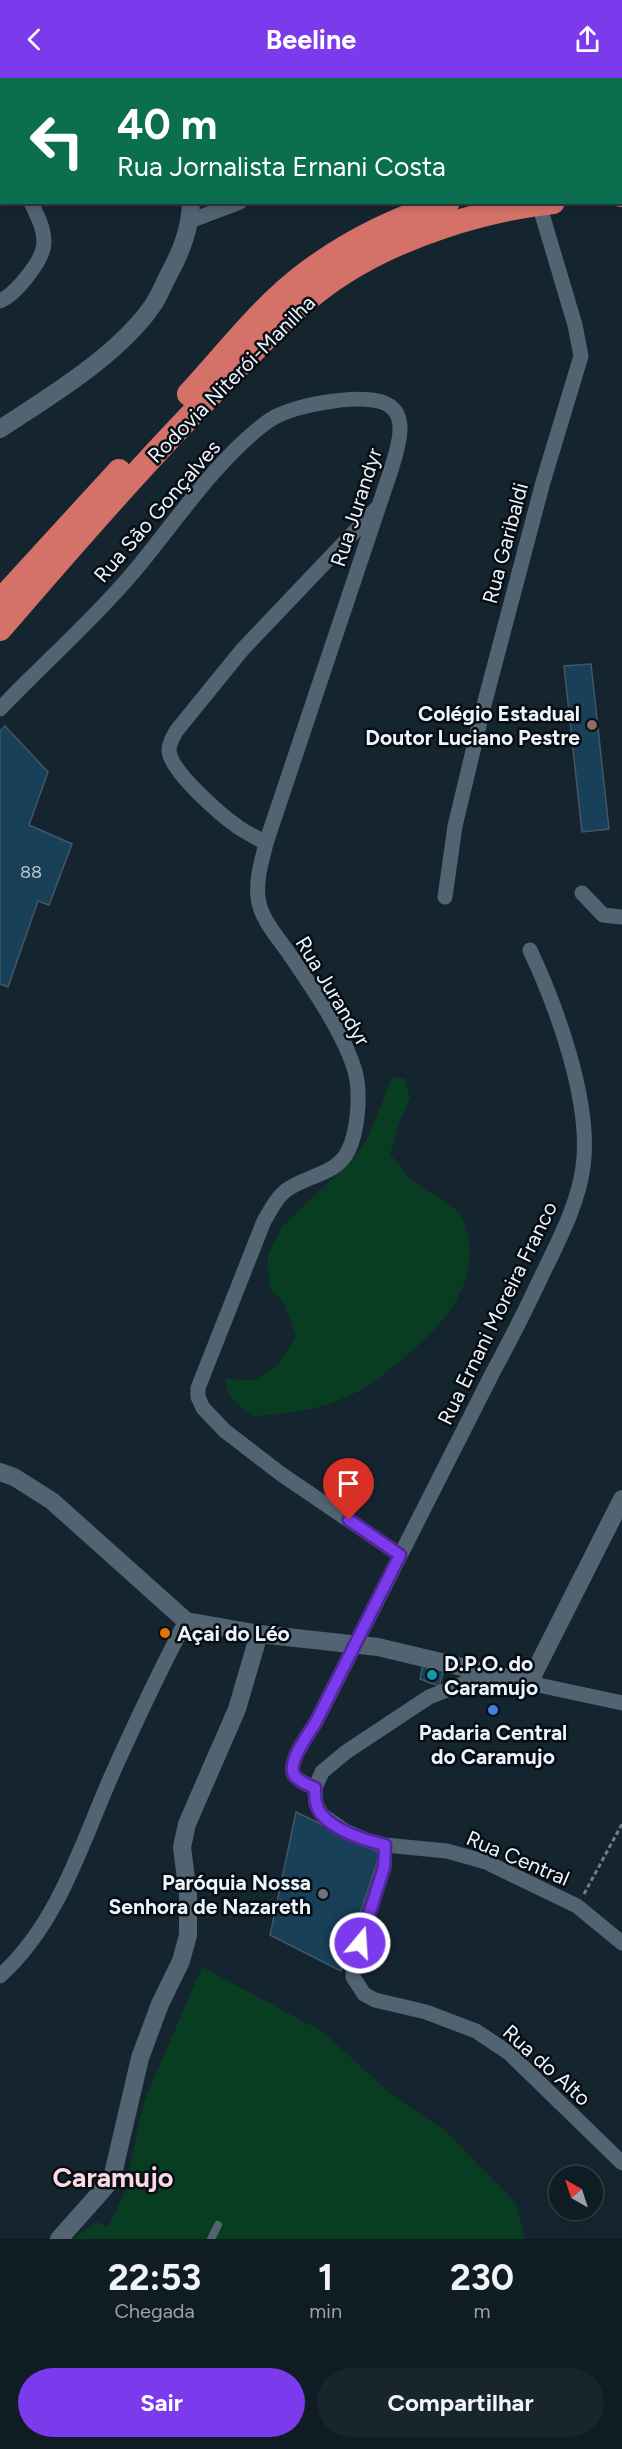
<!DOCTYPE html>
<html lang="pt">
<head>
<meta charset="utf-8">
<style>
  body { margin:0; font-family:Figtree,sans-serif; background:#19252c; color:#f1f3f6; height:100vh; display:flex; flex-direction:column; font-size:22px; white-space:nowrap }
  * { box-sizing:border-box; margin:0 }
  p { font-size:20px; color:#9ca1a6 }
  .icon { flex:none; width:33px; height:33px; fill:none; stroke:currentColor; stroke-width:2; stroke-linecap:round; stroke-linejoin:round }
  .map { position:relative; height:2161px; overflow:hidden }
  .drawer { display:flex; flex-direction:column; background:#101c24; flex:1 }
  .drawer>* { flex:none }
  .hud { position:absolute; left:0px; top:0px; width:622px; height:126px; box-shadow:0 3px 9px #0003,0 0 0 2px #303a41; background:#0b6e4f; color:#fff; overflow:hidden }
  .needle { width:39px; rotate:321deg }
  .tools { position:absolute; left:549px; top:2088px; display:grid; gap:12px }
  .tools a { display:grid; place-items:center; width:54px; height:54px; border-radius:50%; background:#101c24; box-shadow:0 3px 9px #0003,0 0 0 2px #303a41; font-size:30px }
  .pin { position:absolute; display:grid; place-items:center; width:51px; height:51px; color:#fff; margin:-62px -26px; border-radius:50% 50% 50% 0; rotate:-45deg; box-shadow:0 0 6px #0007 }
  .pin .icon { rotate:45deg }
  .me { position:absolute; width:66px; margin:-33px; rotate:18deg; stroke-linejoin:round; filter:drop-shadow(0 0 4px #0008) }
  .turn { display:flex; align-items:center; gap:21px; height:126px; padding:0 18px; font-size:27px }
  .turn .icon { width:78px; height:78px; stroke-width:2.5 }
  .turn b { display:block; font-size:42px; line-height:51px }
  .eta { display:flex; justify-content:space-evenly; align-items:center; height:102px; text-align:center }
  .eta b { font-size:36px; font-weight:700; line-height:42px }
  .primary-button { display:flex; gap:12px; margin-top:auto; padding:12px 18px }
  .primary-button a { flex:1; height:69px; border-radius:36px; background:#7c3aed; color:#fff; font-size:24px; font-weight:700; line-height:69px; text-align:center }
  .primary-button a+a { background:#19252c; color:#f1f3f6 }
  header { display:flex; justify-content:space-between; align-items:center; height:78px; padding:0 18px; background:#7c3aed; color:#fff; font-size:27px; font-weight:700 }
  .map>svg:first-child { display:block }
</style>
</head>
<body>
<header><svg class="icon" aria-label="back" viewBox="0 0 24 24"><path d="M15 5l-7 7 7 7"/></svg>Beeline<svg class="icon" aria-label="share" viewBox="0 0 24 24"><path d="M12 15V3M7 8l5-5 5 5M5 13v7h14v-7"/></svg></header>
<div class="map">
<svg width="622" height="2161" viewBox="0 0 622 2161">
  <rect width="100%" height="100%" fill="#152530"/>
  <g fill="#093d22">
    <path d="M395,999L405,1001L410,1020L399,1045L390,1076C397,1084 403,1093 410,1101C421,1111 456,1128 461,1138C489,1197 445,1247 402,1281C385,1296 367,1310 346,1319C317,1333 285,1336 253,1338C238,1327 227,1321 225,1301L257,1302L281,1284L296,1258L284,1226L269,1208L268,1177L282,1149L350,1084L368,1060L391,1002Z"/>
    <polygon points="202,1889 323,1954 393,2018 444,2052 515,2124 525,2161 71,2161 97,2144 108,2149 124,2116 144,2024"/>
  </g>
  <g fill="#184059" stroke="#445663" stroke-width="1.5">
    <polygon points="591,586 609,751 582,754 564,588"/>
    <polygon points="5,648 48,694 29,747 72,766 49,827 38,823 8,909 0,906 0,653"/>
    <polygon points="423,1586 444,1592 439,1608 420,1601"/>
    <polygon points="296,1734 380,1775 341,1893 270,1857"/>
  </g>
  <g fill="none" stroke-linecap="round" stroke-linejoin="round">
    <polyline stroke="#707d87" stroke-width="3" stroke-dasharray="4.5 3" stroke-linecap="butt" points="584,1816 622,1746"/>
    <polyline stroke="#526471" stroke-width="8" points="211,2161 218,2147"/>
    <g stroke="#526471" stroke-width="15">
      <polyline points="621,66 622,66"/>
      <polyline points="0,94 2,95"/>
      <polyline points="190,143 240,124"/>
      <path d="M0,223C16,216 44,182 44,164C44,149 37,138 31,124"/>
      <path d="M0,631C43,586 90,545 131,497C172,449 216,381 267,344C290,327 355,316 382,324C412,334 397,371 391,392L266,765C262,783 256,800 258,819C260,840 276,857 288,874C310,906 344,955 355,993C361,1014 358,1054 348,1073C336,1098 304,1097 284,1114C275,1122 270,1133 264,1143L198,1310V1319L203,1330L225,1353L281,1396L400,1477"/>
      <path d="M266,765C257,760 247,755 238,749C221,737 171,694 169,673C169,665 173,659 177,652L242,572L377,430"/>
      <polyline points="582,815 603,837 622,839"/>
      <polyline points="445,819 455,748 484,627 543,404 581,278 575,247 539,126"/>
      <polyline points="488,1596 429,1619 346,1674 322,1694 315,1710 316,1726 322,1737 345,1753 366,1762 385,1767 447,1773 486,1784 577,1828 622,1865"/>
      <polyline points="529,1605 622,1625"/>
      <path d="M315,1710C308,1707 298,1703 294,1697C287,1684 309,1655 316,1644C374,1528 433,1412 492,1296C510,1263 527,1229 543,1195C559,1162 578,1126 583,1089C592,1025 557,930 530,872"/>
      <polyline points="385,1767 384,1789 354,1883 353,1899 364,1916 375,1922 426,1934 476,1953 509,1975 622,2085"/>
      <path d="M0,1898C60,1844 82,1763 114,1692C137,1641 160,1592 186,1543"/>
    </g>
    <g stroke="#526471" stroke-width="18">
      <polyline points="128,0 129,2"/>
      <path d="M0,351C50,318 119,277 153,227C159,218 163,208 168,198C181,174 190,152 191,124"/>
      <polyline points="0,1394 14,1399 52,1423 186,1543 259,1556 378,1569 529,1605 622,1421"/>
      <polyline points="59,2161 107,2107 113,2096 140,1980 160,1926 181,1883 188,1857 188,1817 182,1769 187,1746 237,1631 259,1556"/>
    </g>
    <g stroke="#d47168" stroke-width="24">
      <polyline points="621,95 622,95"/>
      <polyline points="621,117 622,117"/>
      <path d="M189,316C227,275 263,227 308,194C351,162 397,140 448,124"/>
      <polyline points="0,523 119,393"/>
      <path d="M0,551C74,465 149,379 229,298C264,262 300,222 343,195C403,157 482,132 553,124"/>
    </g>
  </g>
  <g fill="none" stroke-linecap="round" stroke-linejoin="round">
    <g stroke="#51269a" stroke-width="15">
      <path id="route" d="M349,1442L400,1477L316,1644C309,1655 287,1684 294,1697C298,1703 308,1707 315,1710C315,1719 315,1729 322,1737C337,1754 364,1762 385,1767L384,1789L360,1865"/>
    </g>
    <use href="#route" stroke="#7c3aed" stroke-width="10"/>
  </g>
  <circle fill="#8d6e63" stroke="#070d12" stroke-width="2" cx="592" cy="647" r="6"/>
  <circle fill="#e8710a" stroke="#070d12" stroke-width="2" cx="165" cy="1555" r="6"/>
  <circle fill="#0f9aa8" stroke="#070d12" stroke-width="2" cx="432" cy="1597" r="6"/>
  <circle fill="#3f7fe0" stroke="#070d12" stroke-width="2" cx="493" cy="1632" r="6"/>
  <circle fill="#6b7280" stroke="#070d12" stroke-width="2" cx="323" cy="1816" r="6"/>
  <g text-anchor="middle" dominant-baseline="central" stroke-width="5" stroke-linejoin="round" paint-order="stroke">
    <g font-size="18" fill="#b6c8d4">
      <text x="31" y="794">88</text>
    </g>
    <g font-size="21" fill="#ebf5fd" stroke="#070d12">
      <text transform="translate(231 301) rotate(-45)">Rodovia Niterói-Manilha</text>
      <text transform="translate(356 429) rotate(-72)">Rua Jurandyr</text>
      <text transform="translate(157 433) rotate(-49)">Rua São Gonçalves</text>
      <text transform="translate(505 465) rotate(-75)">Rua Garibaldi</text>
      <text transform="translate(333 913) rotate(59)">Rua Jurandyr</text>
      <text transform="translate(497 1235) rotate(-64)">Rua Ernani Moreira Franco</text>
      <text transform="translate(518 1780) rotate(23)">Rua Central</text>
      <text transform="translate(547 1987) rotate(42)">Rua do Alto</text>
    </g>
    <g font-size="21" font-weight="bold" fill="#ebf5fd" stroke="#070d12" text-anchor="end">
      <text x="580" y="635">Colégio Estadual<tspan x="580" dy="24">Doutor Luciano Pestre</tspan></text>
      <text x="177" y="1555" text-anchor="start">Açai do Léo</text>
      <text x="444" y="1585" text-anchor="start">D.P.O. do<tspan x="444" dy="24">Caramujo</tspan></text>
      <text x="493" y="1654" text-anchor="middle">Padaria Central<tspan x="493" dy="24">do Caramujo</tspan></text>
      <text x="311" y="1804">Paróquia Nossa<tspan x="311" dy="24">Senhora de Nazareth</tspan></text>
    </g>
    <g font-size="27" font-weight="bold" fill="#fbdae6" stroke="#070d12">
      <text x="113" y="2099">Caramujo</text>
    </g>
  </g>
</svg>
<div class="tools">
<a><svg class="needle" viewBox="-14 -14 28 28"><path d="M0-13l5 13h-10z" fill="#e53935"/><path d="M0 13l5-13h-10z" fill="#9ca1a6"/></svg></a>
</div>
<div class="pin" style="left:349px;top:1442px;background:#d93025"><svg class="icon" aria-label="arrive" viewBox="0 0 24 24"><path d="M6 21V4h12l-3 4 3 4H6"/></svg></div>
<svg class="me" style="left:360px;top:1865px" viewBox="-20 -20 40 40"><circle r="17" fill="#7c3aed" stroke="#fff" stroke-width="3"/><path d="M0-11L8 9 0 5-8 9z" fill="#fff"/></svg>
<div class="hud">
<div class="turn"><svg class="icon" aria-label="left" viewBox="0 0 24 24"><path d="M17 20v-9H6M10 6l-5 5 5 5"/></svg><div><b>40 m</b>Rua Jornalista Ernani Costa</div></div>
</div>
</div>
<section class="drawer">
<div class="eta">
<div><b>22:53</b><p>Chegada</p></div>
<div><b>1</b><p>min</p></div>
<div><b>230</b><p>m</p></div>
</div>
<div class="primary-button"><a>Sair</a><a>Compartilhar</a></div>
</section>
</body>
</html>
